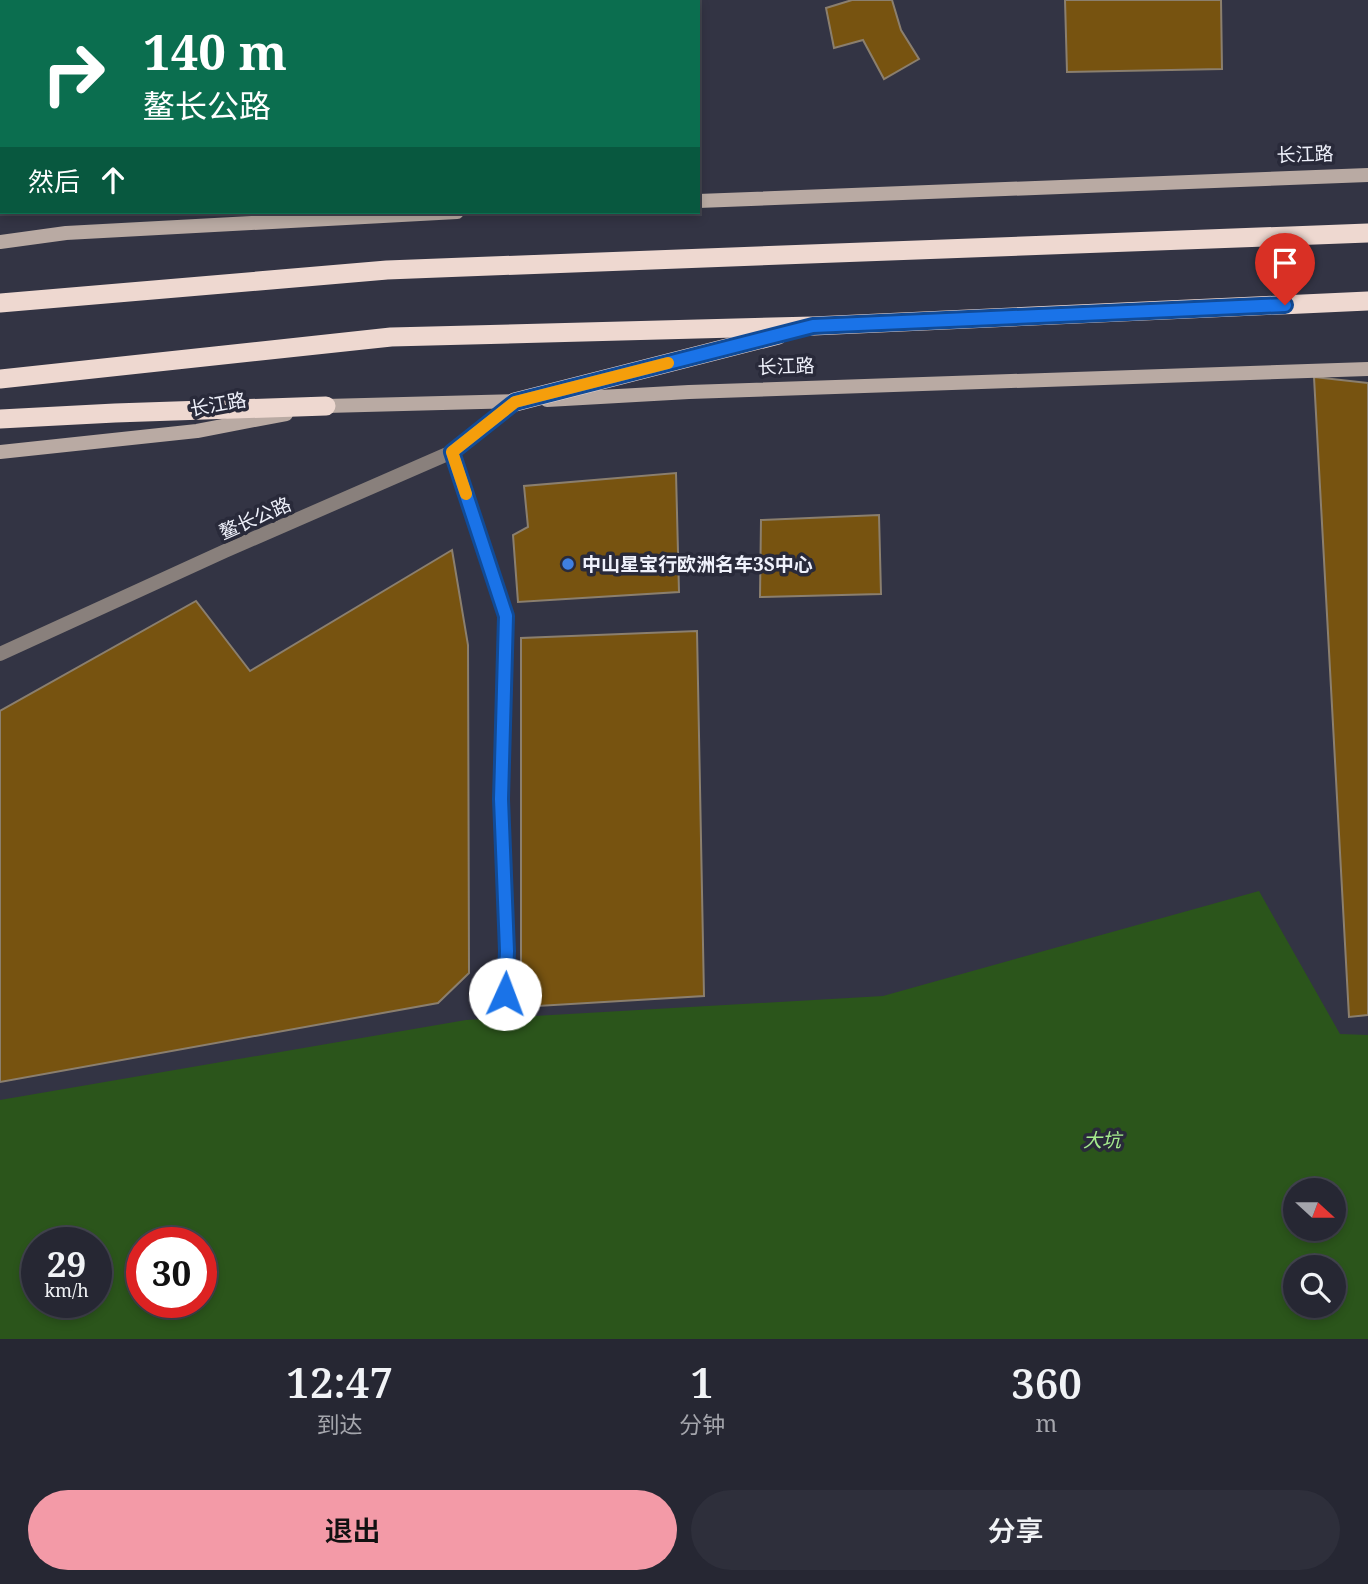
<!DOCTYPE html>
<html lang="zh">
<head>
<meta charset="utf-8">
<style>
  body { margin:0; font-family:"Noto Serif","Noto Sans SC",serif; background:#2e2f3b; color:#f1f3f6; height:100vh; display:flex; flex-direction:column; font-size:26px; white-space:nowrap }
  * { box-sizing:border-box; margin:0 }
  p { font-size:23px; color:#a4a5ac }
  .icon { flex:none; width:38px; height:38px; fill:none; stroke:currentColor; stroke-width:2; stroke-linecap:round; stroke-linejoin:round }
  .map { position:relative; height:1339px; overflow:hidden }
  .panel { display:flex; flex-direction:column; background:#262733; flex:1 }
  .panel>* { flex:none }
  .top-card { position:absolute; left:0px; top:0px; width:700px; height:214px; box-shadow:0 4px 10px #0003,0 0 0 2px #42444e; background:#0b6e4f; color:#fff; overflow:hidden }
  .needle { width:46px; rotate:111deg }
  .fabs { position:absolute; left:1283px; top:1178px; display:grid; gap:14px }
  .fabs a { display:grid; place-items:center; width:63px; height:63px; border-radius:50%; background:#262733; box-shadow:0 4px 10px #0003,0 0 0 2px #42444e; font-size:35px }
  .speed { position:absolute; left:21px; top:1227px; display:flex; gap:14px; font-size:35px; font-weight:700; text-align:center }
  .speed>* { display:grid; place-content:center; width:91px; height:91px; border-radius:50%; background:#262733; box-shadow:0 4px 10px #0003,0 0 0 2px #42444e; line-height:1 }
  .speed small { font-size:18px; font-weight:400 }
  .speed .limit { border:10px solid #d22; background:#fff; color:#111 }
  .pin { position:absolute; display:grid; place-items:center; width:60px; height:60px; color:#fff; margin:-72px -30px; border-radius:50% 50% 50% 0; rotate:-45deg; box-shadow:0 0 7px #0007 }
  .pin .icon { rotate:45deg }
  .me { position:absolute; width:77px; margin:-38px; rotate:2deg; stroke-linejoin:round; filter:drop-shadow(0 0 5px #0008) }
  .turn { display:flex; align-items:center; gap:24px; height:147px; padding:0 28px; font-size:32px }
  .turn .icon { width:91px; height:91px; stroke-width:2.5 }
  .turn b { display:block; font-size:49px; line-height:60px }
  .then { display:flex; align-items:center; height:66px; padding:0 28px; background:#0003; gap:14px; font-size:26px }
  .eta { display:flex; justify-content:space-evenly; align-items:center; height:119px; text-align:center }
  .eta b { font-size:42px; font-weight:600; line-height:49px }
  .primary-button { display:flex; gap:14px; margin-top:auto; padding:14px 28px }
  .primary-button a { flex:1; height:80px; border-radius:42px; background:#f39aa7; color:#111; font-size:28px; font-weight:600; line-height:80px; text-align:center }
  .primary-button a+a { background:#2e2f3b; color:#f1f3f6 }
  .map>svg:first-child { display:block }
</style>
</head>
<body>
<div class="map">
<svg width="1368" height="1339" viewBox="0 0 1368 1339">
  <rect width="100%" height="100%" fill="#333444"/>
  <path fill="#2b551b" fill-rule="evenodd" d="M1259,891L1340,1034L1368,1035V1339H0V1100L466,1020L883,996ZM1295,1190H1334V1228H1295ZM37,1242H96V1302H37ZM142,1242H201V1302H142ZM1295,1267H1334V1306H1295Z"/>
  <g fill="#775310" stroke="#8b7f6e" stroke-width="2">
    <polygon points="157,0 206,0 206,2 148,2"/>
    <polygon points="368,0 438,0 438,2 369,2"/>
    <polygon points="503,0 570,0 564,2 503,2"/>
    <polygon points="578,0 631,0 631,2 579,2"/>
    <polygon points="852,0 892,0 901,30 919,59 884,79 863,40 834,48 826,8"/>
    <polygon points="1065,0 1221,0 1222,69 1067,72"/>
    <polygon points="1314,377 1368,383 1368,1015 1349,1017"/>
    <polygon points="676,473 679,592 518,602 513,535 528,527 524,486"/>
    <polygon points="879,515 881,594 760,597 761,520"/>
    <polygon points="452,550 468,645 469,973 438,1003 0,1082 0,711 196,601 250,671"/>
    <polygon points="697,631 704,996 521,1007 521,638"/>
  </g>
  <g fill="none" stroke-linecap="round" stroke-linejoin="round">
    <g stroke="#6f717f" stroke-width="4.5" stroke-dasharray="7 3.5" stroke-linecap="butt">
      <polyline points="239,0 240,2"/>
      <polyline points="361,0 362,2"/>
    </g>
    <g stroke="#89807c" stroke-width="14">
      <polyline points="490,0 491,2"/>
      <polyline points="452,452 506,616 501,798 507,951 505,994"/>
    </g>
    <polyline stroke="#89807c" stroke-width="14" points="0,654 225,551 452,452 515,402"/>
    <g stroke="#b9aaa3" stroke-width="14">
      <polyline points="698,201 1368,175"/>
      <polyline points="0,242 66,233 457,212"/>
      <polyline points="547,400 689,392 1368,369"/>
      <polyline points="317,408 326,406 524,401"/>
      <polyline points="0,452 197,431 286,414"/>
    </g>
    <g stroke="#eed8d0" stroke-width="19">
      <polyline points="0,303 387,270 1368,233"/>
      <polyline points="0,379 391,337 813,326 1368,301"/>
      <polyline points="515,402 778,335"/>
      <polyline points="0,419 115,413 326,406"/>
    </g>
  </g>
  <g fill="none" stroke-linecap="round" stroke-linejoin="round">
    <g stroke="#114b97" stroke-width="18">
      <polyline id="route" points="505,994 507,951 501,799 506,616 452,452 515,402 813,326 1285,305"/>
    </g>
    <use href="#route" stroke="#1a73e8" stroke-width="12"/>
    <polyline stroke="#f59e0b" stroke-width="12" points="466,494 452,452 515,402 668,363"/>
  </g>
  <circle fill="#3f7fe0" stroke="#292a3a" stroke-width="2.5" cx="568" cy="564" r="7"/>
  <g text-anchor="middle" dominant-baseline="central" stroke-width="7" stroke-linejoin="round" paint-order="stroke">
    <g font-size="19" fill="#eff1fb" stroke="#292a3a">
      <text transform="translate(1305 154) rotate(-2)">长江路</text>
      <text transform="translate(786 366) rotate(-2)">长江路</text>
      <text transform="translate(218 404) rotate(-10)">长江路</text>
      <text transform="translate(255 518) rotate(-24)">鳌长公路</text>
    </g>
    <g font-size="19" font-weight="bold" fill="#eff1fb" stroke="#292a3a" text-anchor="start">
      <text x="582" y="564">中山星宝行欧洲名车3S中心</text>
    </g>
    <g font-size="19" font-style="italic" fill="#a5ec8d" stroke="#292a3a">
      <text x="1102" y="1140">大坑</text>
    </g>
  </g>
</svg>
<div class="fabs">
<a><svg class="needle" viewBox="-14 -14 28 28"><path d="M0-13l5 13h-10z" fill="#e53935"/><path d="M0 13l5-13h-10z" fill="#a4a5ac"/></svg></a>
<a><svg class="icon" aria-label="search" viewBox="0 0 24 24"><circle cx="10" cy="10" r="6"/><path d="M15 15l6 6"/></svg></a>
</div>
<div class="speed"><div>29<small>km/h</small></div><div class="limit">30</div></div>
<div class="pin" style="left:1285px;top:305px;background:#d93025"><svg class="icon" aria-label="arrive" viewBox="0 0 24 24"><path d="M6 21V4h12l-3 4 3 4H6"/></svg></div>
<svg class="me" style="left:505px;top:994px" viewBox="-20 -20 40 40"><circle r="19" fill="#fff"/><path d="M0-13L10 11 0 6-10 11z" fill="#1a73e8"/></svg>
<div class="top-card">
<div class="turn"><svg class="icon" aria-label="right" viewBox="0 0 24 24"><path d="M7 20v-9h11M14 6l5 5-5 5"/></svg><div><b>140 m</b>鳌长公路</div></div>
<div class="then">然后<svg class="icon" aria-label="ahead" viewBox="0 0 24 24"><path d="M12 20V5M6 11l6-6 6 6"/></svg></div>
</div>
</div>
<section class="panel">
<div class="eta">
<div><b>12:47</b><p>到达</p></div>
<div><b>1</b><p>分钟</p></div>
<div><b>360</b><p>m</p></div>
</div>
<div class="primary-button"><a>退出</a><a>分享</a></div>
</section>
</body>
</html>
